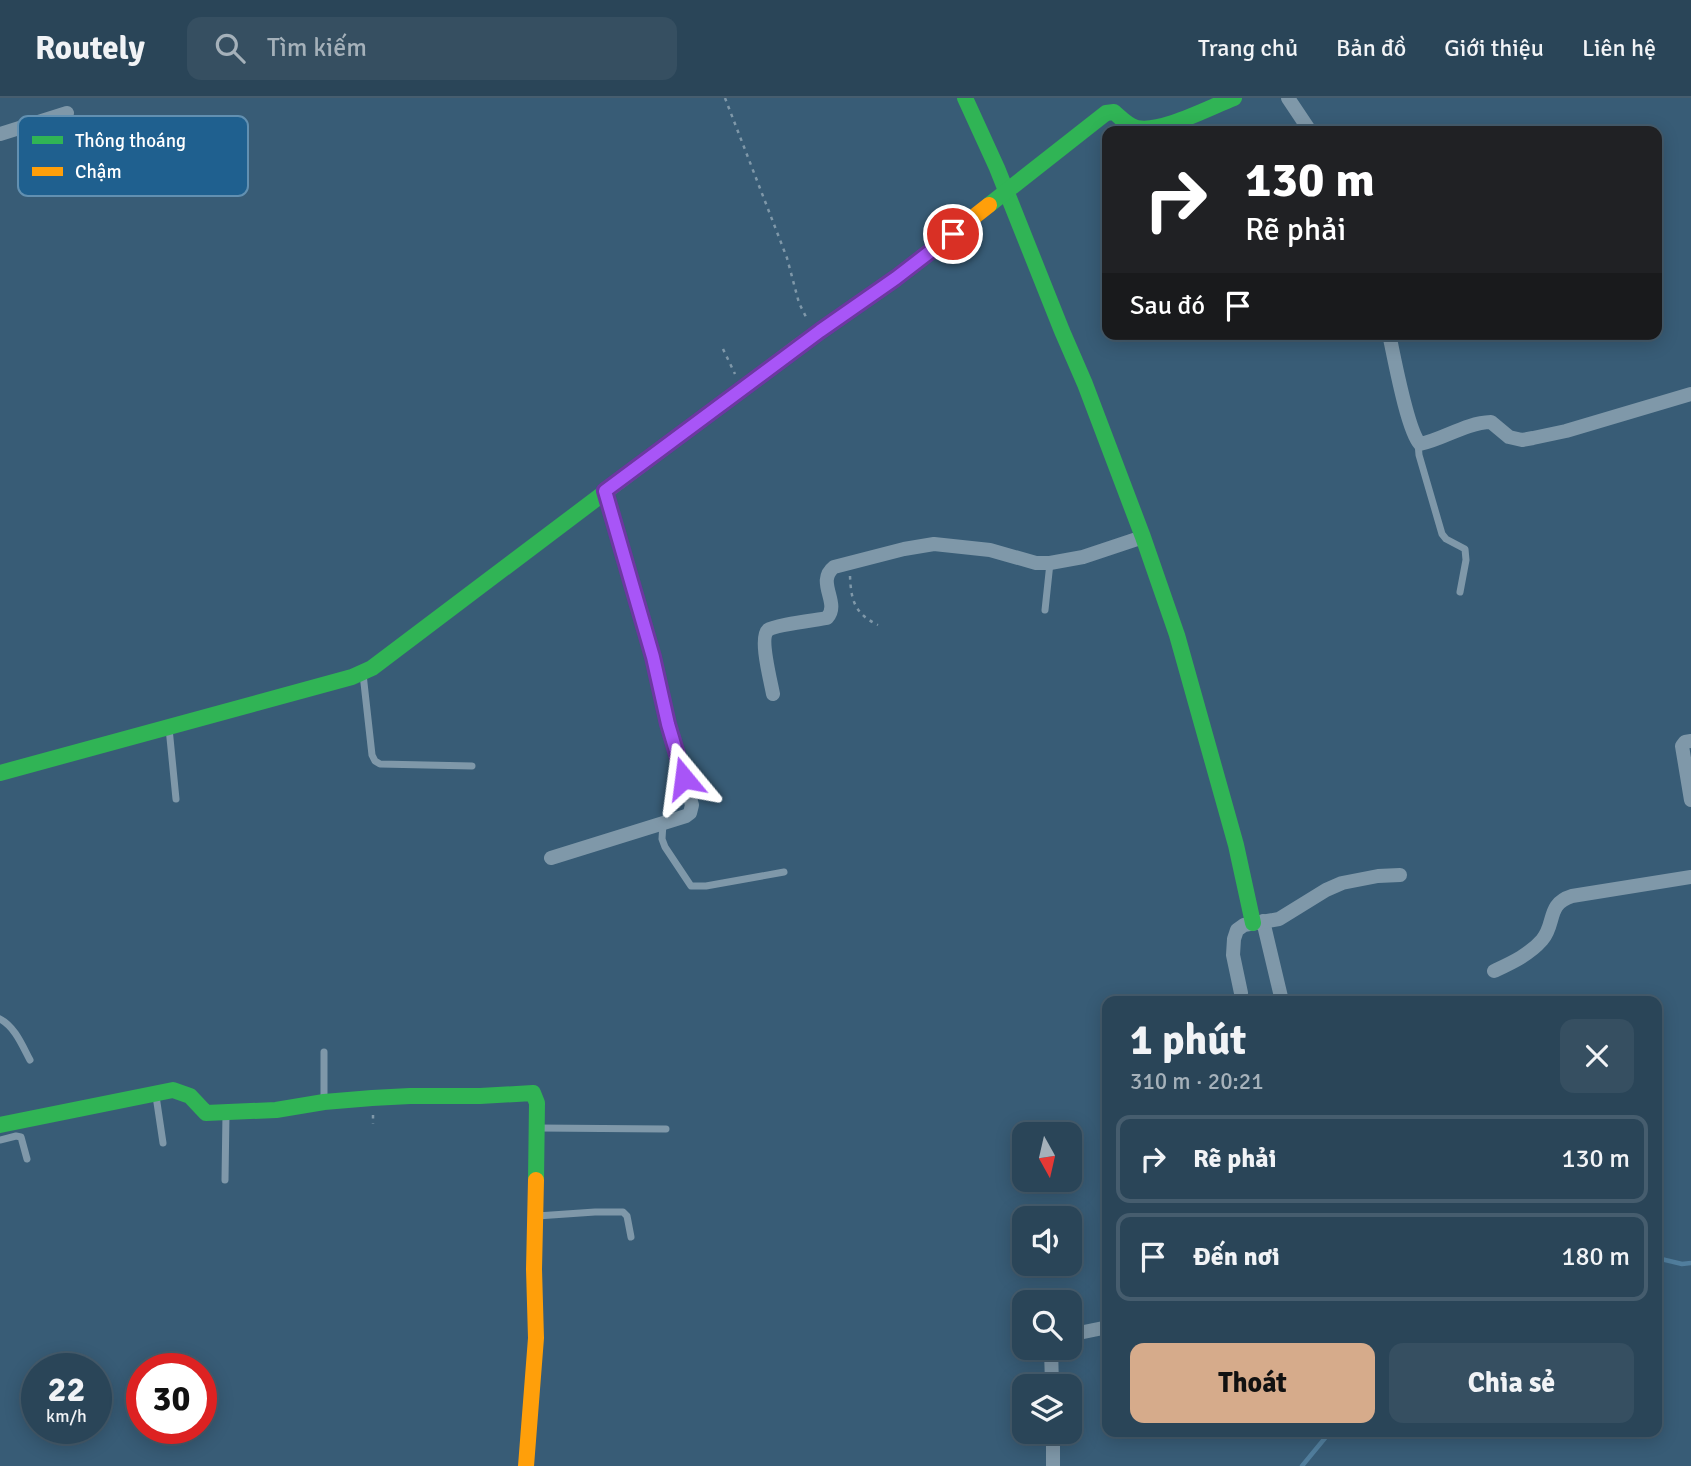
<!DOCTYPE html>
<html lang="vi">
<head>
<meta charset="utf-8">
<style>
  body { margin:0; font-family:Signika,sans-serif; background:#364f61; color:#f1f3f6; height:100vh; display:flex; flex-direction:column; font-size:26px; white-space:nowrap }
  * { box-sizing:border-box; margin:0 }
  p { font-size:23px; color:#a5b1ba }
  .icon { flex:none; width:38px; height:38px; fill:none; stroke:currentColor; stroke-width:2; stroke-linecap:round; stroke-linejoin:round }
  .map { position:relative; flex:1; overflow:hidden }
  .drawer { position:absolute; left:1102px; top:898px; width:560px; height:441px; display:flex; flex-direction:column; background:#2a4558; border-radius:14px; box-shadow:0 4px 18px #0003,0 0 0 2px #465d6e }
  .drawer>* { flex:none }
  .hud { position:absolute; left:1102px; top:28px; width:560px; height:214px; border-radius:14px; box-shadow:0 4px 18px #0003,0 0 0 2px #465d6e; background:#202124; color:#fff; overflow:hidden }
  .needle { width:46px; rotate:172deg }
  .tools { position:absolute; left:1012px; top:1024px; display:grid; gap:14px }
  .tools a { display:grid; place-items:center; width:70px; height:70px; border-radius:14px; background:#2a4558; box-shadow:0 4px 18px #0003,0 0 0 2px #465d6e; font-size:35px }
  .speed { position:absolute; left:21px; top:1255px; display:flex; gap:14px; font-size:35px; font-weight:700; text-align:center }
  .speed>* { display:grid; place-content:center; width:91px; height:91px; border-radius:50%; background:#2a4558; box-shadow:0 4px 18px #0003,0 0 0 2px #465d6e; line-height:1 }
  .speed small { font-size:18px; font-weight:400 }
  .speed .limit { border:10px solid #d22; background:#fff; color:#111 }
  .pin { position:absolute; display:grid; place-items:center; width:60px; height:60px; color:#fff; margin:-30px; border:4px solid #fff; border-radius:50%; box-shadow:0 2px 7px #0007 }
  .me { position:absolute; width:77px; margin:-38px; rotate:344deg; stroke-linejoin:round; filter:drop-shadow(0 0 5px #0008) }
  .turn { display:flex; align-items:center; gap:24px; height:147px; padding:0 28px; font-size:32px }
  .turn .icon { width:91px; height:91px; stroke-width:2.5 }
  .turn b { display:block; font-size:49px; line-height:60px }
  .then { display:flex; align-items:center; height:66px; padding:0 28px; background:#0003; gap:14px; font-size:26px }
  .round { display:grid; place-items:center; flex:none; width:74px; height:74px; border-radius:14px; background:#364f61 }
  .headline { display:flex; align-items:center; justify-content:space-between; height:119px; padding:0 28px }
  h1 { font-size:42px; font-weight:700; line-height:52px }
  .action { display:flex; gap:14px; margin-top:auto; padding:14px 28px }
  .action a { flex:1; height:80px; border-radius:14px; background:#d6ab8b; color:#111; font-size:28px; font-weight:700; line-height:80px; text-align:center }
  .action a+a { background:#364f61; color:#f1f3f6 }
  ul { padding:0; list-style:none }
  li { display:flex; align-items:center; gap:21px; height:88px; margin:0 14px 10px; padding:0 14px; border:4px solid #465d6e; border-radius:14px }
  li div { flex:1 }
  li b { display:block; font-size:26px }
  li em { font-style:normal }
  header { display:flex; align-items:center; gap:42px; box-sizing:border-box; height:98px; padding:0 35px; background:#2a4558; border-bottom:2px solid #465d6e }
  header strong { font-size:33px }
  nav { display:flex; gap:38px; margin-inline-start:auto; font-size:24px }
  .search { width:490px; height:63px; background:#364f61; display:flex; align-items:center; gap:18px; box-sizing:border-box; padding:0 24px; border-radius:14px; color:#a5b1ba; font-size:26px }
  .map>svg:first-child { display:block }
</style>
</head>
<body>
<header>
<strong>Routely</strong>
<div class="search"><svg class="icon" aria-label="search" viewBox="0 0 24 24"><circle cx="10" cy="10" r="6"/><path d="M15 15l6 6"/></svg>Tìm kiếm</div>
<nav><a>Trang chủ</a><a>Bản đồ</a><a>Giới thiệu</a><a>Liên hệ</a></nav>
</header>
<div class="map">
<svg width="1691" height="1368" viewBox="0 0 1691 1368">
  <rect width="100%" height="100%" fill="#385c76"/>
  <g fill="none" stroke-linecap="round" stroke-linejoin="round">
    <g stroke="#517e9d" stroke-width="4.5">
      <polyline points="1657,1160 1682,1166 1691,1165"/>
      <polyline points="1302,1368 1330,1334"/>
    </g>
    <g stroke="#7f98a9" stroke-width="2.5" stroke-dasharray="3.5 5" stroke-linecap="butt">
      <polyline points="725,0 787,160 799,205 807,221"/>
      <polyline points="723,251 735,276"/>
      <path d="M850,478C851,503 855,516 878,527"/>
      <polyline points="373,1017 373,1026"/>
    </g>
    <g stroke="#7f98a9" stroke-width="7">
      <polyline points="1418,345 1419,357 1442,436 1446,441 1465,451 1466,462 1460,494"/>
      <polyline points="1045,512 1050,465"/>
      <polyline points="363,576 372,657 375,663 380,666 472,668"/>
      <polyline points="169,630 176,701"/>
      <polyline points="663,725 662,741 665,749 691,788 706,788 784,774"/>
      <path d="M0,921C15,929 22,947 30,962"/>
      <polyline points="324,954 324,1003"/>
      <polyline points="156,998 163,1045"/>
      <polyline points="538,1030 666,1031"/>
      <polyline points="0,1042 16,1038 21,1039 27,1061"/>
      <polyline points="225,1082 226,1015"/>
      <polyline points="537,1118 595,1114 623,1114 627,1118 631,1139"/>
    </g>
    <g stroke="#7f98a9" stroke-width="14">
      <polyline points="1288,0 1310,33"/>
      <polyline points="0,36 67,15"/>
      <path d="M1389,236C1394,258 1407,332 1420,346C1444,341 1465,325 1491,324L1509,339L1522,342L1533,340L1566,333L1691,296"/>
      <path d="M773,596C771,584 759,540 768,532C774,527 817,522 827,520C841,505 815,484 834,469L904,451L934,446L990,452L1036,465H1050L1083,459L1143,439"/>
      <polyline points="1691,643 1685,644 1682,648 1691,702"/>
      <polyline points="551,760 686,718 690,715 692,707 668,626 653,559 605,393"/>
      <polyline points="1263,823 1282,903"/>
      <path d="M1494,873C1511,865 1529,857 1542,842C1556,826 1546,806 1572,798L1691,779"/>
      <polyline points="1241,895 1233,857 1234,841 1237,832 1244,827 1279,821 1326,792 1342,785 1378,778 1400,777"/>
      <polyline points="1069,1237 1108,1229"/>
      <polyline points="1051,1250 1052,1288"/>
      <polyline points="1053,1334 1053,1368"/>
    </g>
    <g stroke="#30b455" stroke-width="16">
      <polyline points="965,0 997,70 1062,233 1085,286 1143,439 1177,537 1236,747 1253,825"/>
      <path d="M989,107L1106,15L1114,14C1121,20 1128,28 1137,30C1162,35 1210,9 1234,0"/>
      <polyline points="0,675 352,579 372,570 796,250"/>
      <polyline points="0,1027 173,992 190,998 206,1015 276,1012 324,1004 372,1000 410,998 480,998 533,995 537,1005 536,1082"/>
    </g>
    <g stroke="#ff9f0a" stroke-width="16">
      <polyline points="796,250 896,180 989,107"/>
      <polyline points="526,1368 536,1240 534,1171 536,1082"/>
    </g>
  </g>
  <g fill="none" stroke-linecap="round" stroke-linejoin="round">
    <g stroke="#6d37a1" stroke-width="18">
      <polyline id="route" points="684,680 668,626 653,559 605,393 820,233 896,180 953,136"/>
    </g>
    <use href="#route" stroke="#a855f7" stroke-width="12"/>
  </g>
  <rect x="18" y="18" width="230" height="80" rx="10" fill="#1f608f" stroke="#6290b1" stroke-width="2"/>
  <rect x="32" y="38" width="31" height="8" fill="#30b455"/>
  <rect x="32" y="69" width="31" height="9" fill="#ff9f0a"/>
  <g font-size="19" fill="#fff">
    <text x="75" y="49">Thông thoáng</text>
    <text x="75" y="80">Chậm</text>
  </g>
</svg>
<div class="tools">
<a><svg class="needle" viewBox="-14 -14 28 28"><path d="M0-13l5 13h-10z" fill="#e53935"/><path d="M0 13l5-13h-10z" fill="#a5b1ba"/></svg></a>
<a><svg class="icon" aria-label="sound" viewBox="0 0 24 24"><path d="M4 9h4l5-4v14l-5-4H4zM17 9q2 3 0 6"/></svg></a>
<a><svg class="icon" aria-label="search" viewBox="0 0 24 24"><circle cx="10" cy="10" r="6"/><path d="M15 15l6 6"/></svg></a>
<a><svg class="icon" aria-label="layers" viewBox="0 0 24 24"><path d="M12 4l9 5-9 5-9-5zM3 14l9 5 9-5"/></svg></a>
</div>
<div class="speed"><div>22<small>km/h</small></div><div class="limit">30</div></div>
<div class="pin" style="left:953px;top:136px;background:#d93025"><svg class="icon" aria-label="arrive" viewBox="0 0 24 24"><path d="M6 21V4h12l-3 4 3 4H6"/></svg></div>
<svg class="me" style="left:684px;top:680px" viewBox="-20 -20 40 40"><path d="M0-17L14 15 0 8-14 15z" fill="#a855f7" stroke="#fff" stroke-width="4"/></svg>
<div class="hud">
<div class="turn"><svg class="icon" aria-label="right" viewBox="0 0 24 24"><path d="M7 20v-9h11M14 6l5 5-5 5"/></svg><div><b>130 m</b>Rẽ phải</div></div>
<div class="then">Sau đó<svg class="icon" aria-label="arrive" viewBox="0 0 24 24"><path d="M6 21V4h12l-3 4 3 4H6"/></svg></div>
</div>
<section class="drawer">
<div class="headline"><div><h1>1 phút</h1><p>310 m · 20:21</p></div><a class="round"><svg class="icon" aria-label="close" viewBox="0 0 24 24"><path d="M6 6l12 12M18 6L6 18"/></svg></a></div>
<ul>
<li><svg class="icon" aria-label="right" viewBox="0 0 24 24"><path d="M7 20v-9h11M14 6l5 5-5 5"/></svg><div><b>Rẽ phải</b></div><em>130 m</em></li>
<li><svg class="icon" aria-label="arrive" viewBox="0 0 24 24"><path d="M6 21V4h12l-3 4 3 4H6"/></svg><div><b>Đến nơi</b></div><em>180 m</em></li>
</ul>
<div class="action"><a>Thoát</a><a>Chia sẻ</a></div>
</section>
</div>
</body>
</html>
